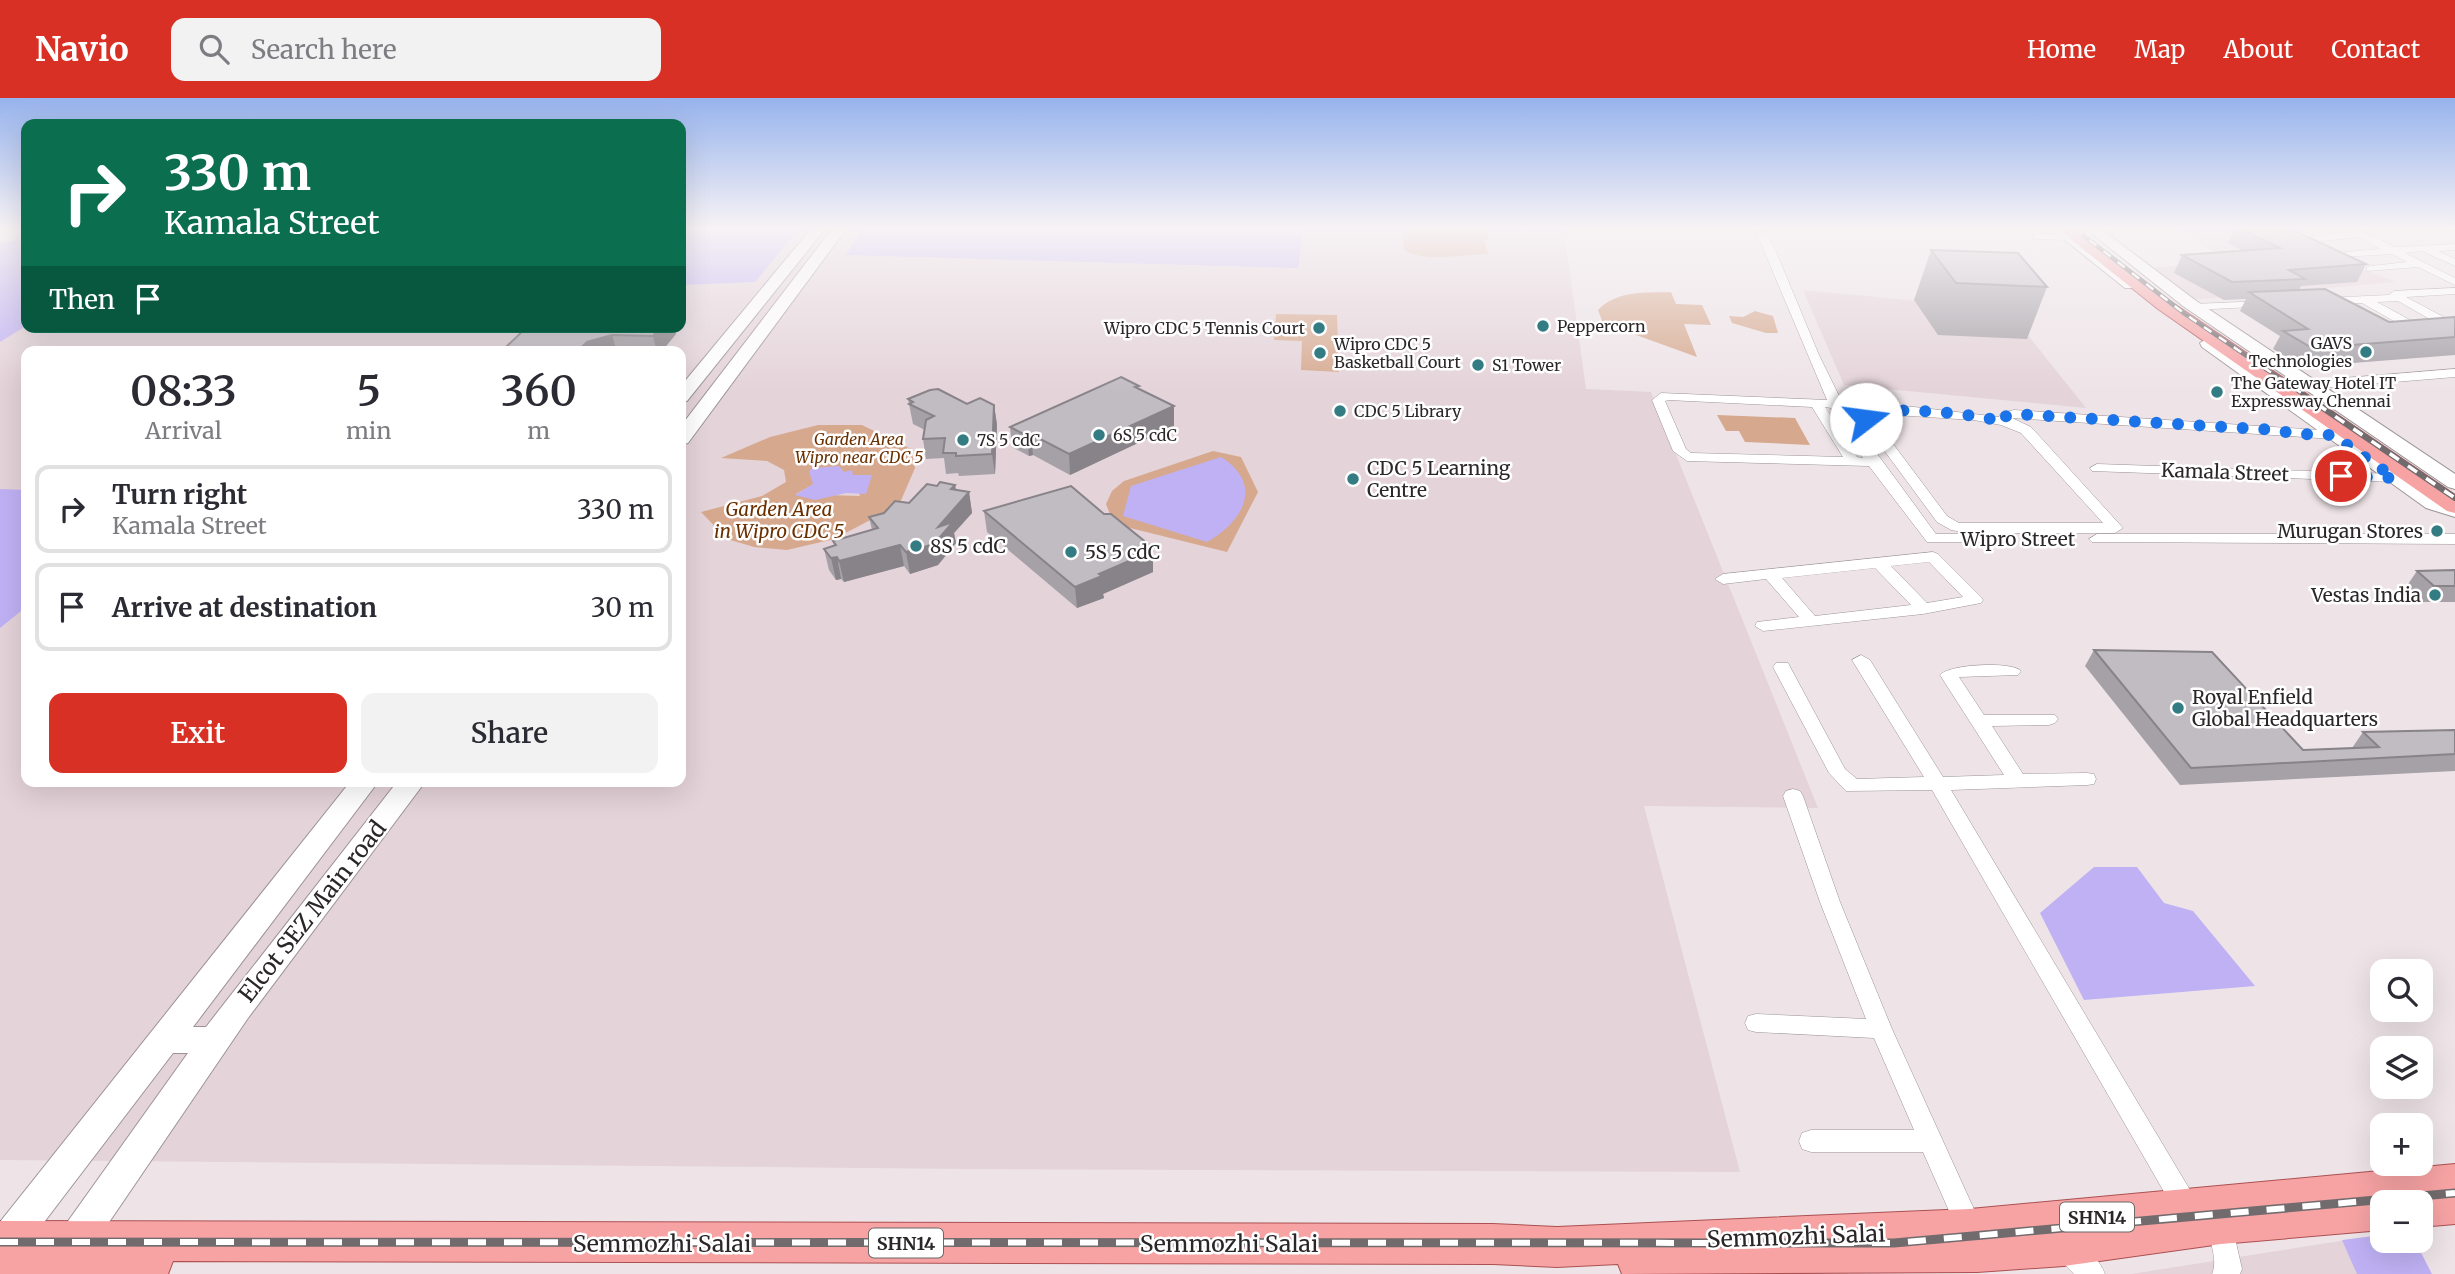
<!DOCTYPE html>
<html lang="en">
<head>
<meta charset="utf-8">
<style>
  body { margin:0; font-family:Merriweather,serif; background:#f2f2f3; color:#2b2b33; height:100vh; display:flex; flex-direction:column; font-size:26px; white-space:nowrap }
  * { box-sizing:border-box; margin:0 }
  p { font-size:23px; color:#7c7c81 }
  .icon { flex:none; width:38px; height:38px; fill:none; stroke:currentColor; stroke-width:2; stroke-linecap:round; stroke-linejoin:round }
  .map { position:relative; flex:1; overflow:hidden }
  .details { position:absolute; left:21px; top:248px; width:665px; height:441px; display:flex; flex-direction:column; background:#fff; border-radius:14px; box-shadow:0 7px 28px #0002 }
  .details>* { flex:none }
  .guide { position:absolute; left:21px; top:21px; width:665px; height:214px; border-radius:14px; box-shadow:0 7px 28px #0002; background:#0b6e4f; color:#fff; overflow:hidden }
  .controls { position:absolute; left:2370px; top:861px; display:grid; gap:14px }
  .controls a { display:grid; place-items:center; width:63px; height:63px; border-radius:14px; background:#fff; box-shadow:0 7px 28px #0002; font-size:35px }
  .pin { position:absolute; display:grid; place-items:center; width:60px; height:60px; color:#fff; margin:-30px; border:4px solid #fff; border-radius:50%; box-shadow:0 2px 7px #0007 }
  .me { position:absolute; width:77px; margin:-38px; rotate:75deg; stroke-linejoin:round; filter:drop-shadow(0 0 5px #0008) }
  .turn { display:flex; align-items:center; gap:24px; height:147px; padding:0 28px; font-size:32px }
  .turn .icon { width:91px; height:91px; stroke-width:2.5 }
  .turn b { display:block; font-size:49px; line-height:60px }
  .then { display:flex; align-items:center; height:66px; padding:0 28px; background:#0003; gap:14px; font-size:26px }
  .eta { display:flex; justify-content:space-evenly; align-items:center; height:119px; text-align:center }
  .eta b { font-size:42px; font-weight:600; line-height:49px }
  .action { display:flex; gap:14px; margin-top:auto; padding:14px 28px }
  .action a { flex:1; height:80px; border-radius:14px; background:#d93025; color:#fff; font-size:28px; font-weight:600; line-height:80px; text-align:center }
  .action a+a { background:#f2f2f3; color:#2b2b33 }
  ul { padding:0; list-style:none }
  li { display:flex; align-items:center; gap:21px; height:88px; margin:0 14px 10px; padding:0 14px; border:4px solid #e1e1e2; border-radius:14px }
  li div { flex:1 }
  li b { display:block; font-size:26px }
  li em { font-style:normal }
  header { display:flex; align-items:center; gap:42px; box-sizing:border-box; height:98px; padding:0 35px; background:#d93025; color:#fff }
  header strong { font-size:33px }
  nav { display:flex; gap:38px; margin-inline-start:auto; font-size:24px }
  .search { width:490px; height:63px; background:#f2f2f3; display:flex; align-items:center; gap:18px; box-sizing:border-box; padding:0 24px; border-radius:14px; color:#7c7c81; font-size:26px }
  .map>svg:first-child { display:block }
</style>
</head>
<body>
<header>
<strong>Navio</strong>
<div class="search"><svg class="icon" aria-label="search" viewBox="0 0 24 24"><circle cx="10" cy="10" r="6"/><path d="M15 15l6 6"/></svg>Search here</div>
<nav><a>Home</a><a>Map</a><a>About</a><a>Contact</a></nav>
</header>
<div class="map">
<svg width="2455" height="1176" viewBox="0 0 2455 1176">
  <rect width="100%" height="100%" fill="#eee4e8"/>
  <g fill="#e4d3d9" fill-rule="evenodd">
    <path d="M681,131H1567L1565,139L1586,291L1651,294L1818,710L1644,708L1740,1074L971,1071L0,1062V143L26,136V229H681ZM26,254H681V684H26Z"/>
    <polygon points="2209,131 2261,131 2396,184 2191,202 2150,170 2230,164 2179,132"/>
    <polygon points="1803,192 1982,209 1999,201 2086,310 1844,287"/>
    <polygon points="2365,1139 2386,1176 2131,1176"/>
  </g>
  <g fill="#d6a98f" fill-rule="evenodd">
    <path d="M1402,132L1488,134L1489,142H1484L1488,156C1466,156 1423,165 1404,152Z"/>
    <path d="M1671,194L1676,206L1702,207L1711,227L1684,226L1697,259L1603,225L1598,212C1617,192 1645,195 1671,194Z"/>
    <polygon points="1755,213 1773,218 1778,235 1766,235 1732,225 1729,218 1743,219"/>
    <polygon points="1276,216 1337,217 1339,274 1301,272 1302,243 1274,242"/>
    <polygon points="1717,317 1795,320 1810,347 1745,344 1739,333 1726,333"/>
    <path d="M818,327H862L911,351L915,370L899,407L834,441L787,452L754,449L727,441L701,414L762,398L786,384L784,372L767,363L721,360L770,339ZM813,370L853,377L860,398L796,396L814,386L810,373Z"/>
    <polygon points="1213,353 1241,359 1258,394 1227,454 1126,429 1111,419 1106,406 1112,393 1124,383"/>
  </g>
  <g fill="#bfb1f4">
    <polygon points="681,131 799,131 755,184 681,187"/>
    <polygon points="864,131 1303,131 1298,170 845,157"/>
    <polygon points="26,139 26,228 0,244 0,146"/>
    <path d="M1221,359C1264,386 1244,423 1207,444L1123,418L1131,388Z"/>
    <polygon points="839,368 844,374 852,372 853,377 872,377 866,396 846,395 815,402 795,397 813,386 809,373 813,370"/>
    <polygon points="0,391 26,392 26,509 0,530"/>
    <polygon points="2094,769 2137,769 2164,805 2193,813 2255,888 2084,902 2040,815"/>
    <polygon points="2382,1137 2382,1143 2415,1143 2432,1176 2357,1176 2342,1142"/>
  </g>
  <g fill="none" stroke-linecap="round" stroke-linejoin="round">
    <g stroke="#9c9397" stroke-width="1">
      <g id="street">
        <polygon points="2345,131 2357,131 2395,149 2455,146 2455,152 2438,153 2455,161 2455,168 2422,153 2405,155 2455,180 2455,187 2418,169 2367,173 2367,169 2371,168 2407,164 2392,156 2342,159 2341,157 2346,154 2381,151 2358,139 2306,145 2301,142 2306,139 2348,134"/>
        <path d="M1758,134H1766L1777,156L1819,257L1848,316L1936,436H1981L1989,441L1986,444H1927L1869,368L1687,363L1673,353L1652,302L1661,295L1827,302L1757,136ZM1668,302L1812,309L1843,359L1691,355L1686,351L1665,303ZM1825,309L1831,310L1863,360L1857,359Z"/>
        <polygon points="2037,136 2068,136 2073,139 2068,142 2033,141 2033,137"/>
        <polygon points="2455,190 2455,196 2406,199 2455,225 2455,231 2442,234 2436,230 2440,227 2398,203 2377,204 2423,229 2423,235 2415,235 2362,205 2324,206 2318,203 2324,200 2389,197 2394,193"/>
        <polygon points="2265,203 2269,204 2269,208 2195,212 2189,209 2195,206"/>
        <polygon points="2455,271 2455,279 2309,291 2303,287 2309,283"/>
        <path d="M1914,309L1999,319L2001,315L2014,312L2334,333L2341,337L2334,341L2012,320L2031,329L2123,430L2115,435H1968L1951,432L1937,424L1858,317L1878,310ZM1895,317L1974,322L2001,327L2021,335L2103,425H1959L1947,418L1873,319Z"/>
        <polygon points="2097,366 2395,376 2402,380 2395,384 2092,373 2090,370"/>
        <polygon points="2097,436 2455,436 2455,446 2092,444 2089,441"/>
        <path d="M1933,454L1938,456L1981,499L1983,502L1981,505L1923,516L1763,533L1755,528L1757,524L1799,519L1766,481L1723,486L1715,481L1723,476ZM1929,464L1963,499L1927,505L1891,468ZM1875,470L1911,507L1815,518L1782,480Z"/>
        <path d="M1861,557L1870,562L1943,679L2004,677L1940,577C1949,566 2012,563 2021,573L2018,577L1959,579L1984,617H2055L2058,621L2055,625L2049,627L1992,628L2023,676L2087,675L2094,676L2096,681L2094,686L2087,687L1951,692L2196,1102L2200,1110L2196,1118L2187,1122L2178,1118L1932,692L1846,693L1829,675L1773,569L1776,565H1788L1845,671L1857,681L1924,679L1852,562Z"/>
        <polygon points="1793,691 1800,693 1803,698 1840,804 1892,931 1983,1131 1979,1140 1970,1143 1961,1140 1923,1054 1811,1054 1802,1051 1799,1043 1802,1035 1811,1032 1914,1032 1874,940 1756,934 1748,932 1745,925 1748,918 1756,916 1866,921 1820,804 1783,698 1786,693"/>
        <path d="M2221,1115L2230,1118L2242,1171L2240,1176H2212C2220,1157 2203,1137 2212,1118Z"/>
        <path d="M2065,1136C2081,1143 2099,1160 2105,1176H2074L2056,1158L2052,1149L2056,1140Z"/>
      </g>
    </g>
    <g stroke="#9c9397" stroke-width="2">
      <g id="secondary">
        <polygon points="811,131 825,131 687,303 681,304 681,288"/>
        <polygon points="832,131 846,131 688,345 681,347 681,328"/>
        <polygon points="2051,131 2066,131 2139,187 2137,190 2125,190"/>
        <polygon points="2086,131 2101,131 2195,202 2455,376 2455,391 2448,389 2183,208"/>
        <polygon points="2208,240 2214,241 2440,402 2455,406 2455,419 2426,410 2202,249 2200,245"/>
        <polygon points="350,684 378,684 193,929 206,929 397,684 425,684 248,920 82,1164 69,1170 56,1164 51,1152 56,1140 188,955 173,955 13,1165 0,1171 0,1124"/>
      </g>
    </g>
    <g stroke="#ac5052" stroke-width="2">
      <g id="primary">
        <polygon points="2058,131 2076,131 2170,203 2455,397 2455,415 2447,413 2158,211"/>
        <polygon points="2455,1066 2455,1126 2420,1129 2420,1104 2382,1104 2382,1132 2221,1146 2064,1168 1977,1174 1622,1176 1618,1166 1557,1169 1493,1166 173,1163 168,1176 0,1176 0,1123 1493,1126 1557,1129 1970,1111"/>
      </g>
    </g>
    <use href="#street" fill="#fff" fill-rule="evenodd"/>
    <use href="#secondary" fill="#fff" fill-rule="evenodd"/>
    <use href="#primary" fill="#f7a3a4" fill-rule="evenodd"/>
    <g stroke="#716b6d" stroke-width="4.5">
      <polyline id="rail-far2" points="2075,131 2185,216 2319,307"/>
    </g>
    <g stroke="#716b6d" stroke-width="6">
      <polyline id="rail-far1" points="2317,306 2455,400"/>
    </g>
    <g stroke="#716b6d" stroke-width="9">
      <polyline id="rail" points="0,1144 1894,1145 2455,1095"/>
    </g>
    <use href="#rail-far2" stroke="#fff" stroke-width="2.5" stroke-dasharray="9" stroke-linecap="butt"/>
    <use href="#rail-far1" stroke="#fff" stroke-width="3.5" stroke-dasharray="11" stroke-linecap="butt"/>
    <use href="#rail" stroke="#fff" stroke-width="6" stroke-dasharray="18" stroke-linecap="butt"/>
  </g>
  <g fill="#a6a1a7">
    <polygon points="2234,131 2291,131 2366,166 2357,184 2301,188 2299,192 2389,224 2455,219 2455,257 2302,269 2273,251 2280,238 2240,213 2246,201 2224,202 2174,175 2182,157 2243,153 2228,145"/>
    <polygon points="1931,152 2047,189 2027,241 1938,237 1914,202"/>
    <polygon points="527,229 674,229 676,236 661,254 508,254 506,249"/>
    <polygon points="1139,291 1174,308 1174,328 1070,377 1033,357 1029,358 1012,349 1010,329"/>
    <polygon points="908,301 994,307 997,327 995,376 959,378 958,375 946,376 944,360 926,361 923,341 925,332 913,326"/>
    <polygon points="955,387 956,392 969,394 972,415 954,435 956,445 938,467 910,476 904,468 844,484 841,481 836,482 829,472 824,451 834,448 833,443 872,432 869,419 884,415"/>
    <polygon points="984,413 1104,416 1153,450 1153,474 1103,496 1104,500 1077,510 987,434"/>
    <polygon points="2455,472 2455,504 2423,504 2406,489 2417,473"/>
    <polygon points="2094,552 2303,652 2352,650 2363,634 2455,632 2455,673 2180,687 2085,568"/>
  </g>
  <g fill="#878388">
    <polygon points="660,229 674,229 676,236 661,254 657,254 653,238"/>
    <polygon points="612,237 617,254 578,254 578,253 587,244"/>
    <polygon points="994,307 997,327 995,376 992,356"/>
    <polygon points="1174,308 1174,328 1070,377 1069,356"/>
    <polygon points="1031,336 1033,357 1029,358 1027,338"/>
    <polygon points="955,387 958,406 969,394 972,415 954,435 956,445 938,467 910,476 906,454 938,429 951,391"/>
    <polygon points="900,447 904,468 844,484 839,463"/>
    <polygon points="1153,450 1153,474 1103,496 1104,500 1077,510 1075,489"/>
    <polygon points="837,459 841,481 836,482 831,460"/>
  </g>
  <g fill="#c1bbc2" stroke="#878388" stroke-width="2">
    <polygon points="2241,131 2291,131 2366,166 2289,172 2305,181 2232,184 2182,157 2280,150"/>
    <polygon points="1931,152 2018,155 2047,189 1956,185"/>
    <polygon points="2325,191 2389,224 2455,219 2455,239 2312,250 2283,233 2308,231 2249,194"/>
    <polygon points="527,229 660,229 653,238 612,237 587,244 578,253 506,249"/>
    <polygon points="1121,279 1139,288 1135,289 1174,308 1069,356 1031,336 1027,338 1010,329"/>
    <polygon points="938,291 967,306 980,300 994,307 992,356 956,358 956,355 943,355 945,340 923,341 926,322 934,318 909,306 913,304 908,301 930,292"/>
    <polygon points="940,384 955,387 951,391 969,394 938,429 953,424 934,446 906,454 900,447 839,463 837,459 831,460 824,451 836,447 833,443 878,430 869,419 884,415 895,403 909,405 927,386 937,388"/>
    <polygon points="1071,388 1104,416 1111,416 1153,450 1150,451 1152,453 1099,476 1102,478 1075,489 984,413"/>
    <polygon points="2455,472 2455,488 2434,488 2417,473"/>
    <polygon points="2094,552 2212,554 2303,652 2379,649 2363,634 2455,632 2455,656 2191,670"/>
  </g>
  <linearGradient id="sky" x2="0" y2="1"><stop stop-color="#97b3ed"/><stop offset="0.44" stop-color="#f7f3f5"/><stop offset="1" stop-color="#f7f3f5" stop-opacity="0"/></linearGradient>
  <rect width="2455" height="295" fill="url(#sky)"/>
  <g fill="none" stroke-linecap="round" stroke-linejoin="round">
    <path stroke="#1a73e8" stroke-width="12" stroke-dasharray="0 21.6" d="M1866,321L1865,317C1894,307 1974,316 2005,324L2006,318L2014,316L2275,332L2296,336L2333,337L2395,380L2341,378"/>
  </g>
  <g fill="#347c84" stroke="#fff" stroke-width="2.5">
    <circle cx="1543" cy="228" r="7"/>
    <circle cx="1319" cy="230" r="7"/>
    <circle cx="2366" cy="254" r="7"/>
    <circle cx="1320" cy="255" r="7"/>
    <circle cx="1478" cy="267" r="7"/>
    <circle cx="2217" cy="294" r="7"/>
    <circle cx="1340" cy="313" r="7"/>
    <circle cx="1099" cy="337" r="7"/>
    <circle cx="963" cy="342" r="7"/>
    <circle cx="1353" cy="381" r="7"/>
    <circle cx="2437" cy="433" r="7"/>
    <circle cx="916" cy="448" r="7"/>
    <circle cx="1071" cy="454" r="7"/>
    <circle cx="2435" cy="497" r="7"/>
    <circle cx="2178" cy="610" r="7"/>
  </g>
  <g text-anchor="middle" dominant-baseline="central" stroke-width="5" stroke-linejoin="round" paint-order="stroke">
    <g font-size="16" fill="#2b2728" stroke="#fff" text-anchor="start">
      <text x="1557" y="228">Peppercorn</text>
      <text x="1305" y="230" text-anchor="end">Wipro CDC 5 Tennis Court</text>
      <text x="2352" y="245" text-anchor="end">GAVS<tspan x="2352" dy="18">Technologies</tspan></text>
      <text x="1334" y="246">Wipro CDC 5<tspan x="1334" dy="18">Basketball Court</tspan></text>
      <text x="1492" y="267">S1 Tower</text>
      <text x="2231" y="285">The Gateway Hotel IT<tspan x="2231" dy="18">Expressway Chennai</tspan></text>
      <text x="1354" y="313">CDC 5 Library</text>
      <text x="1113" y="337">6S 5 cdC</text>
      <text x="977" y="342">7S 5 cdC</text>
    </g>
    <g font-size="16" font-style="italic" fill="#6b3000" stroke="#fff">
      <text x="859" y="341">Garden Area<tspan x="859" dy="18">Wipro near CDC 5</tspan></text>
    </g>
    <g fill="#fff" stroke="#6b6868" stroke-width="2">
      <rect x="2060" y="1104.5" width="74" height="29" rx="5"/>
      <rect x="869" y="1130.5" width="74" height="29" rx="5"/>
    </g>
    <g font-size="18" font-weight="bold" fill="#2b2728">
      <text x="2097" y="1119">SHN14</text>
      <text x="906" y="1145">SHN14</text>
    </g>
    <g font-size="19" fill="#2b2728" stroke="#fff" text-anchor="start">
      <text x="1367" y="370">CDC 5 Learning<tspan x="1367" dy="22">Centre</tspan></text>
      <text x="2423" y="433" text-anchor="end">Murugan Stores</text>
      <text x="930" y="448">8S 5 cdC</text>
      <text x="1085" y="454">5S 5 cdC</text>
      <text x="2421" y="497" text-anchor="end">Vestas India</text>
      <text x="2192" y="599">Royal Enfield<tspan x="2192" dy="22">Global Headquarters</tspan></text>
    </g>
    <g font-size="19" fill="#2b2728" stroke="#fff">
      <text transform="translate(2225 374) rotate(2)">Kamala Street</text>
      <text x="2018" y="441">Wipro Street</text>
    </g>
    <g font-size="19" font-style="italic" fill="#6b3000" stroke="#fff">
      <text x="779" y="411">Garden Area<tspan x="779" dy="22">in Wipro CDC 5</tspan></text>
    </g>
    <g font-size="23" fill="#2b2728" stroke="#fff">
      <text transform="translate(312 813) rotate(-52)">Elcot SEZ Main road</text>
      <text transform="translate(1796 1138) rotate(-2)">Semmozhi Salai</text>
      <text x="662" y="1145">Semmozhi Salai</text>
      <text x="1229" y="1145">Semmozhi Salai</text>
    </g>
  </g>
</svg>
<div class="controls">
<a><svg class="icon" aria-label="search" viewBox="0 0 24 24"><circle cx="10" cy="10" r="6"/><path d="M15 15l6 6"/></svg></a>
<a><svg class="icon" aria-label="layers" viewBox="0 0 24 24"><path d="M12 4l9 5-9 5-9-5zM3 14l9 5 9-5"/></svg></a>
<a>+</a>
<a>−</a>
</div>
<div class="pin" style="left:2341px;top:378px;background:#d93025"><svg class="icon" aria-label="arrive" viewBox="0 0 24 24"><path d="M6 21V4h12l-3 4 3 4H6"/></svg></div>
<svg class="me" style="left:1866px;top:321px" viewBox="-20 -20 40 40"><circle r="19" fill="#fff"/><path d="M0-13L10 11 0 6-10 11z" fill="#1a73e8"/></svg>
<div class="guide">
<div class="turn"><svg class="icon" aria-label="right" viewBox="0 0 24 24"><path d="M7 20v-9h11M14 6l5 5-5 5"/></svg><div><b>330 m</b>Kamala Street</div></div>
<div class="then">Then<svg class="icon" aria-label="arrive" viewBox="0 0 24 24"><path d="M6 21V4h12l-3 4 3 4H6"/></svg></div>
</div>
<section class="details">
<div class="eta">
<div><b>08:33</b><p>Arrival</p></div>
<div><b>5</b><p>min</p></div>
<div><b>360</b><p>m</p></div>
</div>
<ul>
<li><svg class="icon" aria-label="right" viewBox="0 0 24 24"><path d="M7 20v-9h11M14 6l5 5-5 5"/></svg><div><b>Turn right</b><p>Kamala Street</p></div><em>330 m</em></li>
<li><svg class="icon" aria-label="arrive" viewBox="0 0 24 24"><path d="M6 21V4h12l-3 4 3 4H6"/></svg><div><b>Arrive at destination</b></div><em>30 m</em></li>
</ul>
<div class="action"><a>Exit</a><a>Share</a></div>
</section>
</div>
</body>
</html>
